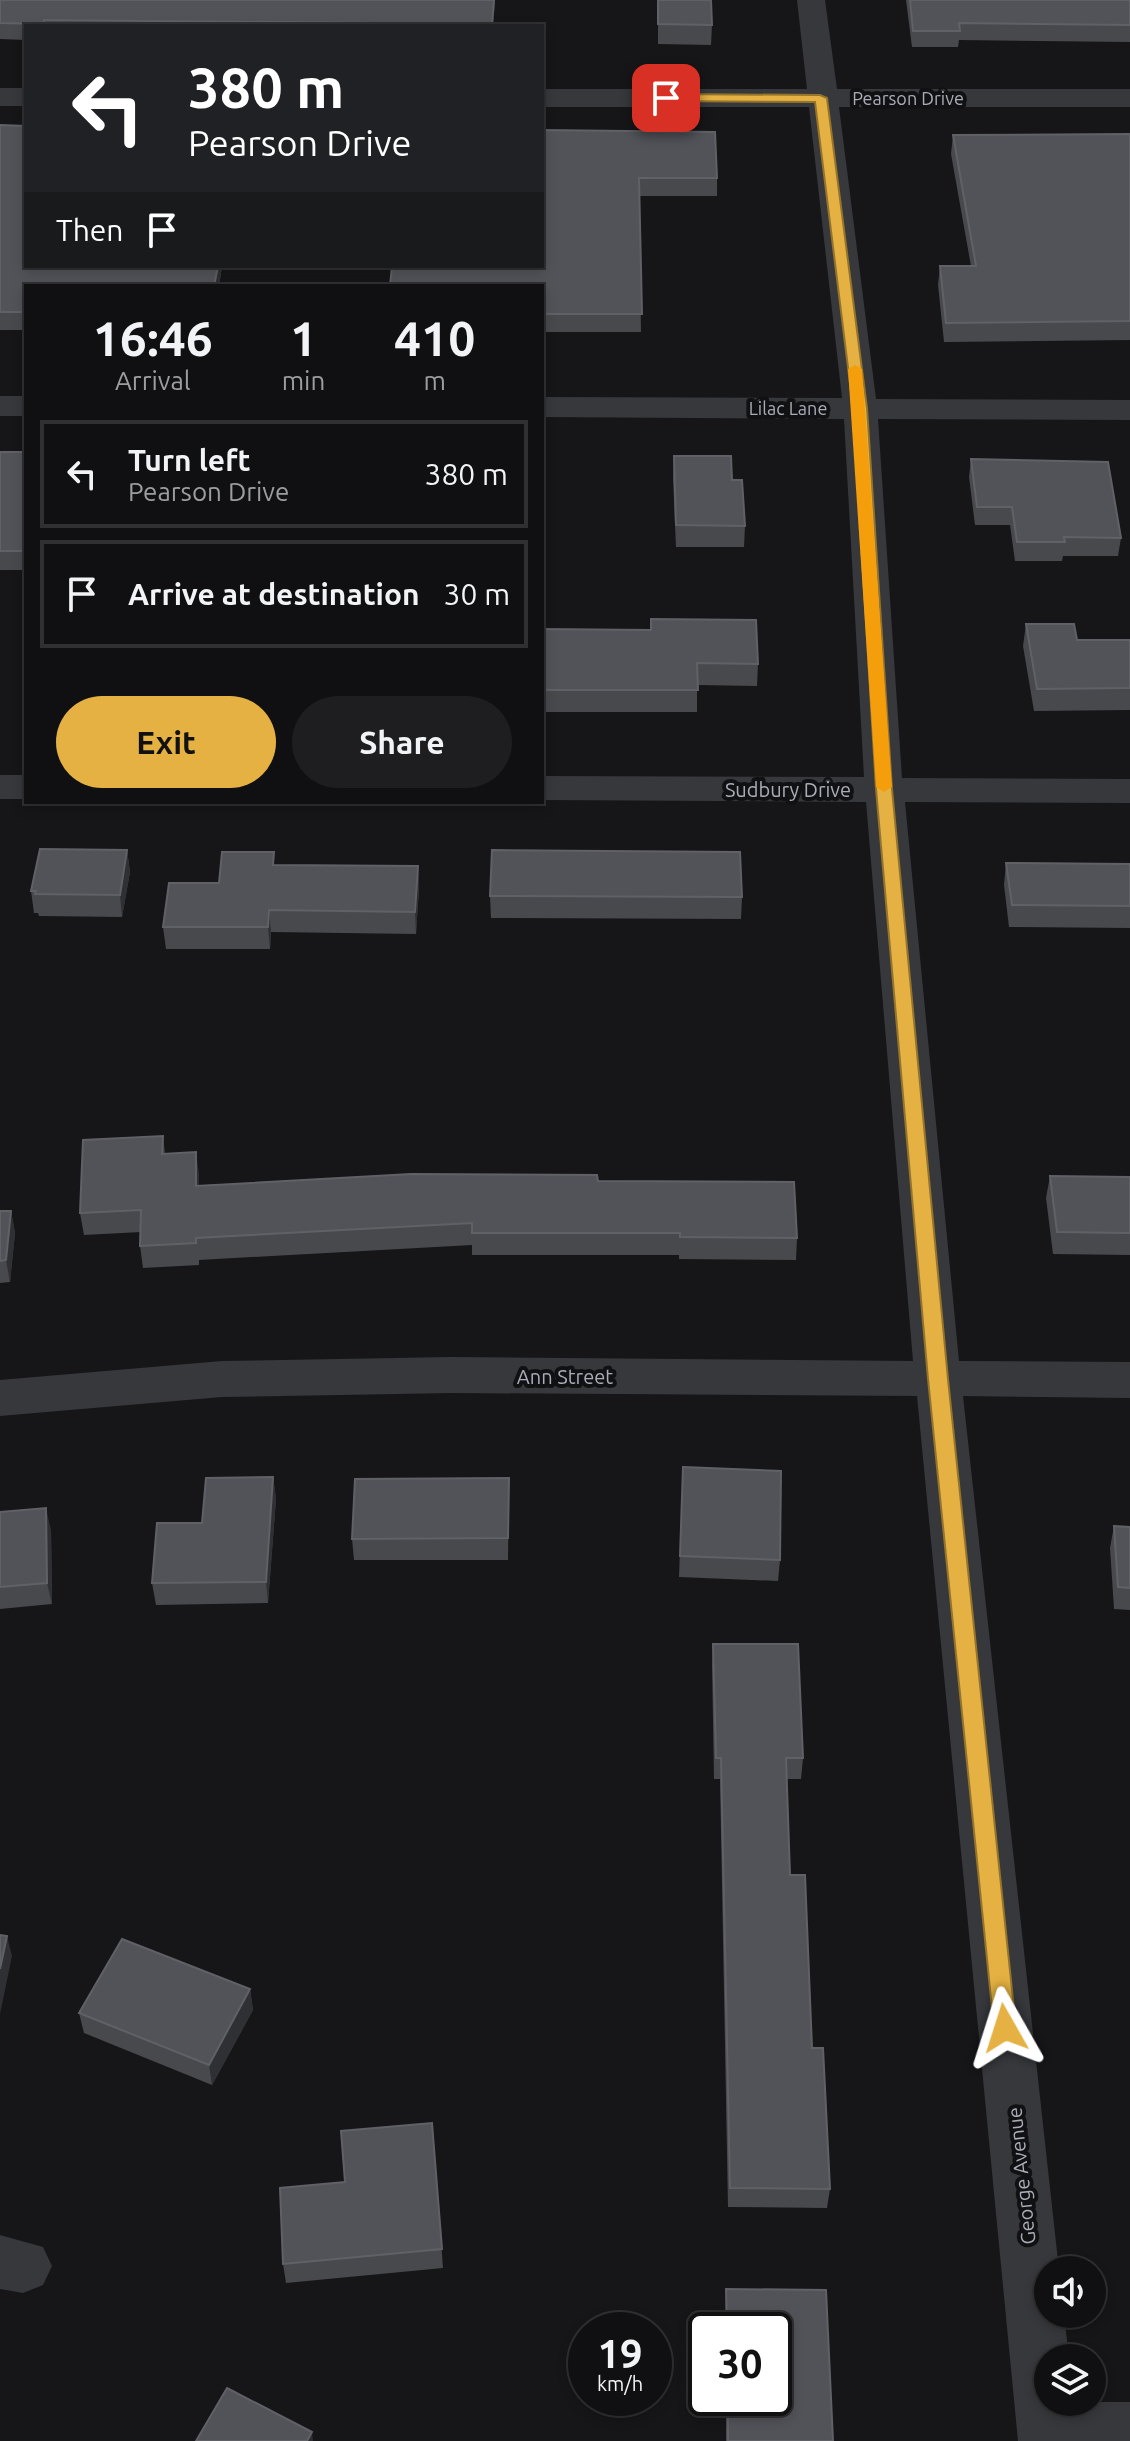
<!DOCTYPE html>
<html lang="en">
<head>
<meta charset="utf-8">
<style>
  body { margin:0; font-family:Ubuntu,sans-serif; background:#1e1e20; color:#f1f3f6; height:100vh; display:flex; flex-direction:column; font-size:30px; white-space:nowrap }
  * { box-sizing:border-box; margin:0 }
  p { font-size:26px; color:#9c9d9f }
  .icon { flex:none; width:44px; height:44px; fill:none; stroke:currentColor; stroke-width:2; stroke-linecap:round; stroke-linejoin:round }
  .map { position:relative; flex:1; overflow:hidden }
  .sheet { position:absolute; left:24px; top:284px; width:520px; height:520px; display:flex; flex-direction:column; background:#101012; border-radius:0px; box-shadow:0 4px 12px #0003,0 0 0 2px #303032 }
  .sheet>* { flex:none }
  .banner { position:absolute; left:24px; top:24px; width:520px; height:244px; border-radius:0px; box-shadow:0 4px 12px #0003,0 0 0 2px #303032; background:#202124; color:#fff; overflow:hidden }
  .controls { position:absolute; left:1034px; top:2256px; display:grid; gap:16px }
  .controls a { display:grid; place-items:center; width:72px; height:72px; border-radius:50%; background:#101012; box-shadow:0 4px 12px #0003,0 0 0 2px #303032; font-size:40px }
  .speed { position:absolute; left:568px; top:2312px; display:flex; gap:16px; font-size:40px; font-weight:700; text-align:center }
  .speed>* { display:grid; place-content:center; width:104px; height:104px; border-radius:50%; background:#101012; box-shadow:0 4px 12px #0003,0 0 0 2px #303032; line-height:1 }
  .speed small { font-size:20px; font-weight:400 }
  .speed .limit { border:4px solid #111; border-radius:12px; background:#fff; color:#111 }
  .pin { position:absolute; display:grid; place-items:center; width:68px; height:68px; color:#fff; margin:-34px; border-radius:16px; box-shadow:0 4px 12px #0006 }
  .me { position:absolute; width:88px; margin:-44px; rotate:354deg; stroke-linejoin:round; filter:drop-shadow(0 0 6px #0008) }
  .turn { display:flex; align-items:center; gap:28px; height:168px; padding:0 32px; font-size:36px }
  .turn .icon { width:104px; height:104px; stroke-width:2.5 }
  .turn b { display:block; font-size:56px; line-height:68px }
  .then { display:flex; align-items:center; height:76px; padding:0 32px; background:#0003; gap:16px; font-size:30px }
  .eta { display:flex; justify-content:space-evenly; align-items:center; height:136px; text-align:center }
  .eta b { font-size:48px; font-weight:700; line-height:56px }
  .action { display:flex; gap:16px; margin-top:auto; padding:16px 32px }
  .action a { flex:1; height:92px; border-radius:48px; background:#e4b142; color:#111; font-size:32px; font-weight:700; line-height:92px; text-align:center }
  .action a+a { background:#1e1e20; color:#f1f3f6 }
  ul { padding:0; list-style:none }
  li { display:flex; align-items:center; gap:24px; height:108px; margin:0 16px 12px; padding:0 16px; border:4px solid #303032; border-radius:0px }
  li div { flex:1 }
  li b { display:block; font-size:30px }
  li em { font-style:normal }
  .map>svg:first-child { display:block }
</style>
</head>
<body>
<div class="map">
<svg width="1130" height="2441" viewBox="0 0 1130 2441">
  <rect width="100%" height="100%" fill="#161618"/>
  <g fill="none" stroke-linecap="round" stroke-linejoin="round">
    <g fill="#37383c" fill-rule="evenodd">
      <polygon points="797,0 825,0 837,89 1130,89 1130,107 839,107 876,399 1130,400 1130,420 878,419 902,778 1130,779 1130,803 905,802 959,1361 1130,1362 1130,1398 963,1396 1059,2270 1048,2270 1048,2314 1064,2314 1069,2358 1048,2358 1048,2402 1130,2402 1130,2441 1018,2441 917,1396 451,1393 222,1397 0,1416 0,1380 222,1361 451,1357 913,1361 866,802 542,800 542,776 864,777 844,419 542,417 542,397 842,398 809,107 542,107 542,89 807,89"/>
      <rect x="0" y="88" width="26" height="18"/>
      <rect x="0" y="396" width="26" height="20"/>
      <rect x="0" y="775" width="26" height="24"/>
      <polygon points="0,2235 43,2247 52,2266 43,2285 23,2293 0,2289"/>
    </g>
  </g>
  <g fill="#47494d">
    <polygon points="0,0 495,0 493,26 26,26 26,40 0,39"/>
    <polygon points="658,0 712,25 711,45 658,44"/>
    <polygon points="906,0 1130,0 1130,42 959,40 958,47 912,47"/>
    <polygon points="0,125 26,266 222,266 219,286 26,286 26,330 0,330"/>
    <polygon points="542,130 717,178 717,196 639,196 641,332 542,332"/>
    <polygon points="1130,134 1130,340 944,342 938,285 940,266 971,266 951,154 953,135"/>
    <rect x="0" y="452" width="26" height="118"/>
    <polygon points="674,456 732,480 745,526 744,547 676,547 673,478"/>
    <polygon points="971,459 1121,538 1118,556 1063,556 1062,561 1015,561 1010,525 975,525 969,477"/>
    <polygon points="1026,624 1077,640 1130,640 1130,710 1034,711 1023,646"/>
    <polygon points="542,629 651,630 758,664 757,686 697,685 697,712 542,712"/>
    <polygon points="127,850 130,872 122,917 39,916 38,913 34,913 31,891"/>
    <polygon points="1006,863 1130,864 1130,928 1009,927 1004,885"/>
    <polygon points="276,865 418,866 419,888 416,934 271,932 270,949 166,949 163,927 219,883"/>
    <polygon points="490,896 742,897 741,919 491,918"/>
    <polygon points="163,1136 165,1154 196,1152 199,1185 598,1181 797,1238 796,1260 679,1259 679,1255 472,1255 472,1245 199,1260 199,1265 143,1268 140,1246 141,1232 84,1235 80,1213"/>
    <polygon points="1050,1176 1130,1177 1130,1255 1053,1254 1046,1198"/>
    <polygon points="0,1211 11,1211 15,1233 10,1282 0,1283"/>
    <polygon points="683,1467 780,1560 778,1581 679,1577"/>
    <polygon points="273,1477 276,1499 268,1603 156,1605 152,1583 202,1523"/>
    <polygon points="509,1478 508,1560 354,1560 352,1539"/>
    <polygon points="0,1512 51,1530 52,1604 0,1609"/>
    <polygon points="1114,1526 1130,1527 1130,1610 1114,1609 1110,1548"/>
    <polygon points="713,1644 803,1758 801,1779 786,1779 790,1875 830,2189 827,2208 728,2207 720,1779 714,1779 712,1665"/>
    <polygon points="250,1989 253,2010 212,2085 84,2033 79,2013"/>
    <polygon points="432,2123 443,2268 286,2283 283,2264 345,2182"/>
    <polygon points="726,2289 826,2290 833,2441 726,2441 726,2398 774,2398 774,2330 725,2330"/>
  </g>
  <g fill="#2f3033">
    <polygon points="494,0 495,0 493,26 492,26"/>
    <polygon points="218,266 222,266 219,286 214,286"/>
    <polygon points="127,850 130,872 122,917 120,895"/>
    <polygon points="418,866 419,888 416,934 415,912"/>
    <polygon points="269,910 271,932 270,949 268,927"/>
    <polygon points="196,1152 199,1174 199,1208 196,1186"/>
    <polygon points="11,1211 15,1233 10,1282 6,1260"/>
    <polygon points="273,1477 276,1499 268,1603 266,1582"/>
    <polygon points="46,1508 51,1530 52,1604 47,1583"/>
    <polygon points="7,1936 12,1956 0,2014 0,1969"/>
    <polygon points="250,1989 253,2010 212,2085 209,2065"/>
    <polygon points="312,2432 313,2441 307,2441"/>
  </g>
  <g fill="#525358" stroke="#606167" stroke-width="2">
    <polygon points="0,0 494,0 492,24 44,20 43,24 0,23"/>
    <polygon points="658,0 711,0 712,25 658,24"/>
    <polygon points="910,0 1130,0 1130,25 959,23 960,31 913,31"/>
    <polygon points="0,125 26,126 26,266 218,266 214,286 26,286 26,312 0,312"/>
    <polygon points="542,130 715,132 717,178 639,178 642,314 542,314 542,286 390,286 392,266 542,266"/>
    <polygon points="1130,134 1130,321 946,323 940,266 976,266 953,135"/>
    <rect x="0" y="452" width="26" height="99"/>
    <polygon points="674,456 731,456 732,480 742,480 745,526 676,525"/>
    <polygon points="971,459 1108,462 1121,538 1064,537 1065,542 1017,542 1012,507 977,507"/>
    <polygon points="651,619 756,620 758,664 697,663 698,690 542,690 542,629 651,630"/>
    <polygon points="1026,624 1074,624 1077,640 1130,640 1130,688 1037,689"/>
    <polygon points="40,849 127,850 120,895 35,894 36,891 31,891"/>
    <polygon points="492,850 740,852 742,897 490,896"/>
    <polygon points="222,852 274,852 273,865 418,866 415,912 269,910 268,927 163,927 169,883 219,883"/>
    <polygon points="1006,863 1130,864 1130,906 1012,905"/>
    <polygon points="163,1136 162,1154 196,1152 196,1186 411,1174 597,1175 598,1181 794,1182 797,1238 680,1237 680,1233 472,1233 472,1223 196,1238 196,1243 140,1246 141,1210 80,1213 83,1140"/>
    <polygon points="1050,1176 1130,1177 1130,1233 1057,1232"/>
    <polygon points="0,1211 11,1211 6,1260 0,1261"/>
    <polygon points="683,1467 781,1471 780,1560 680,1556"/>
    <polygon points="273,1477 266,1582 152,1583 157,1523 202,1523 206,1478"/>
    <polygon points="509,1478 508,1538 352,1539 355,1479"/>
    <polygon points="46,1508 47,1583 0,1587 0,1512"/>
    <polygon points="1114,1526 1130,1527 1130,1588 1118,1587"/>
    <polygon points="713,1644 798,1644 803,1758 786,1758 790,1875 805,1875 812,2048 823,2048 830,2189 730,2188 721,1758 716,1758"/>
    <polygon points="0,1935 7,1936 0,1969"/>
    <polygon points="122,1939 250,1989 209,2065 79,2013"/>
    <polygon points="432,2123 442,2249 283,2264 280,2188 345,2182 341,2131"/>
    <polygon points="726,2289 826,2290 833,2441 728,2441 728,2398 774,2398 774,2330 727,2330"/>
    <polygon points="227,2388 312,2432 307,2441 196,2441"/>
  </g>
  <polygon fill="#e4b142" stroke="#94732b" stroke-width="2" points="666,94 820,95 827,98 867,408 892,789 948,1379 1016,2028 1013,2035 1005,2038 997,2035 994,2028 928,1379 876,789 853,408 815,102 661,101 661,95"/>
  <polygon fill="#f59e0b" points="855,365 862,369 892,787 884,792 876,787 848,369"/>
  <g text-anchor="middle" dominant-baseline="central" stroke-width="8" stroke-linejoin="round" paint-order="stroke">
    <g font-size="18" fill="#a9adb7" stroke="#111113">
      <text x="908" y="98">Pearson Drive</text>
      <text x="788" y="408">Lilac Lane</text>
    </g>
    <g font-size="20" fill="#a9adb7" stroke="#111113">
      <text x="788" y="789">Sudbury Drive</text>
      <text x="565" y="1376">Ann Street</text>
      <text transform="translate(1021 2176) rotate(-96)">George Avenue</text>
    </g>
  </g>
</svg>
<div class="controls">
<a><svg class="icon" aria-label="sound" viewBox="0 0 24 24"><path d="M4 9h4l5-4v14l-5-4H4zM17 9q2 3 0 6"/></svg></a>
<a><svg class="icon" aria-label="layers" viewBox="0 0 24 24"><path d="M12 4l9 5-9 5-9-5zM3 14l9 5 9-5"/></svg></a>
</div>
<div class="speed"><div>19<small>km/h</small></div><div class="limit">30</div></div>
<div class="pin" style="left:666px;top:98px;background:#d93025"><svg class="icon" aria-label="arrive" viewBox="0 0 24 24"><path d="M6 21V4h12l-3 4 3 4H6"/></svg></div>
<svg class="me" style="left:1005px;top:2028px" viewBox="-20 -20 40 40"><path d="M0-17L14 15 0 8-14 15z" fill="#e4b142" stroke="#fff" stroke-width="4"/></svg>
<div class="banner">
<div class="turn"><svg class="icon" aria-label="left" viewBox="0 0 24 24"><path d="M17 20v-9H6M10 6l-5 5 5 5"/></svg><div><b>380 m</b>Pearson Drive</div></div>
<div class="then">Then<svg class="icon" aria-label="arrive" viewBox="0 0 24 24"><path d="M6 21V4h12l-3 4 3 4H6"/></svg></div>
</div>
<section class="sheet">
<div class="eta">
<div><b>16:46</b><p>Arrival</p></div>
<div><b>1</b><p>min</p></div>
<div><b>410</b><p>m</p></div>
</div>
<ul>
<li><svg class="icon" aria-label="left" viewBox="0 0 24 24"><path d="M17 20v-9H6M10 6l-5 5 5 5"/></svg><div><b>Turn left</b><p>Pearson Drive</p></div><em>380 m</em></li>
<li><svg class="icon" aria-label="arrive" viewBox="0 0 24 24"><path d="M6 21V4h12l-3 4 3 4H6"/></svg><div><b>Arrive at destination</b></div><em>30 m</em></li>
</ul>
<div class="action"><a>Exit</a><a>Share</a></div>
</section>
</div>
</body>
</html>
